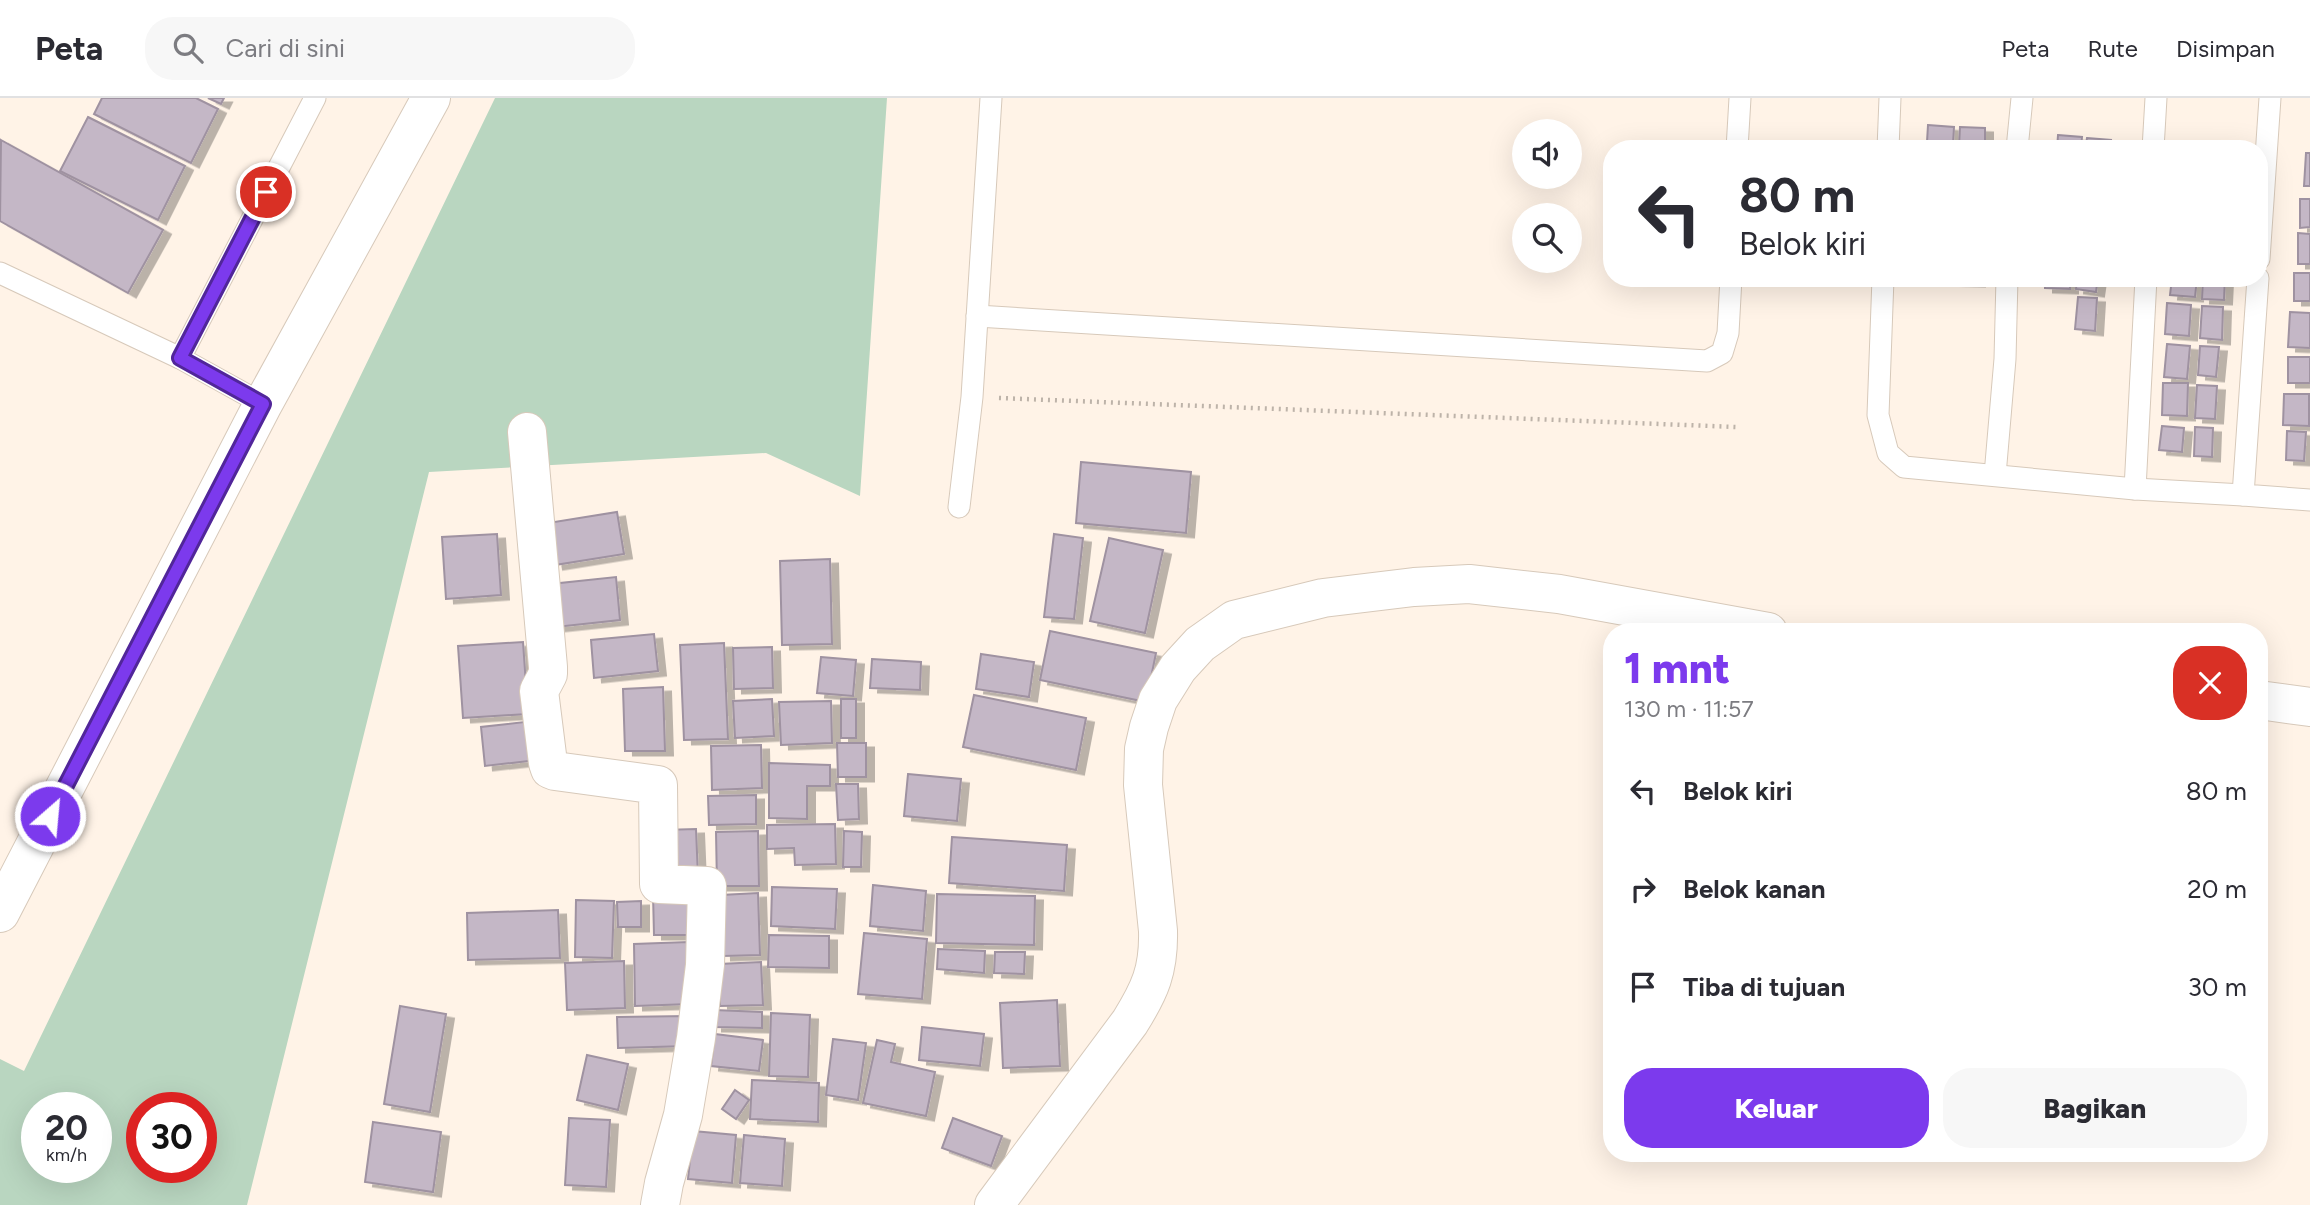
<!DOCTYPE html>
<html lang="id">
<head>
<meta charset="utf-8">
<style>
  body { margin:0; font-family:Figtree,sans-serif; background:#f7f7f7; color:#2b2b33; height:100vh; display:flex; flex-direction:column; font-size:26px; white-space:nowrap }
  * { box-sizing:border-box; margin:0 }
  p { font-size:23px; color:#7c7c81 }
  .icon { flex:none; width:38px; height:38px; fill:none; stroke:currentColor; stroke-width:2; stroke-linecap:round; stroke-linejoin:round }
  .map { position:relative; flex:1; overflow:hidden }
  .drawer { position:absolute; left:1603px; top:525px; width:665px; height:539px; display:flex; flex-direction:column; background:#fff; border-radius:28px; box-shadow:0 7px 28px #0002 }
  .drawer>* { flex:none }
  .banner { position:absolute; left:1603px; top:42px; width:665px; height:147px; border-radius:28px; box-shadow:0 7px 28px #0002; background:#fff; color:#2b2b33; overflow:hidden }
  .tools { position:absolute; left:1512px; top:21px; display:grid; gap:14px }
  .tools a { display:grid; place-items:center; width:70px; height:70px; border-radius:50%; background:#fff; box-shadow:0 7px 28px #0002; font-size:35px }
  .speed { position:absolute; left:21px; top:994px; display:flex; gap:14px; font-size:35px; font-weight:700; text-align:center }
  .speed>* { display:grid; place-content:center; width:91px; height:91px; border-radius:50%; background:#fff; box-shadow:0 7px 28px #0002; line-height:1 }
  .speed small { font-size:18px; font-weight:400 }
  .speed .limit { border:10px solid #d22; background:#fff; color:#111 }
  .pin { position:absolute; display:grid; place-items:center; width:60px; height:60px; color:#fff; margin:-30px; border:4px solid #fff; border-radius:50%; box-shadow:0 2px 7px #0007 }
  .me { position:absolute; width:77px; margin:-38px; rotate:27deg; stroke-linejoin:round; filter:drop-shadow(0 0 5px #0008) }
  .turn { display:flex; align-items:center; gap:24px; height:147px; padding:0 21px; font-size:32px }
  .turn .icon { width:91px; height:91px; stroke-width:2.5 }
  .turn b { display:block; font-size:49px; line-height:60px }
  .round { display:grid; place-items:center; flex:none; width:74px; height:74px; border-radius:28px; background:#f7f7f7 }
  .summary { display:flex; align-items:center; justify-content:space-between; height:119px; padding:0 21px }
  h1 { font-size:42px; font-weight:800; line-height:52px; color:#7c3aed }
  .button { display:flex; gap:14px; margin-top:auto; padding:14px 21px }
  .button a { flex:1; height:80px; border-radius:28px; background:#7c3aed; color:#fff; font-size:28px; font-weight:800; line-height:80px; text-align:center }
  .button a+a { background:#f7f7f7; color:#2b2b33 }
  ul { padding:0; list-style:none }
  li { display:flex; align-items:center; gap:21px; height:98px; padding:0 21px }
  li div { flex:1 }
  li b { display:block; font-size:26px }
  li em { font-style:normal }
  header { display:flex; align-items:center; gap:42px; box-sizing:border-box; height:98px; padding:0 35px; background:#fff; border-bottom:2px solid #e1e1e2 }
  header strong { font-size:33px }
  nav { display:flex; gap:38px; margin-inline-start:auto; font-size:24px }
  .search { width:490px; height:63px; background:#f7f7f7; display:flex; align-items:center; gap:18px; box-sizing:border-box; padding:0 24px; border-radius:28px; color:#7c7c81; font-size:26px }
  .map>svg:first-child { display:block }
</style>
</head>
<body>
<header>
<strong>Peta</strong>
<div class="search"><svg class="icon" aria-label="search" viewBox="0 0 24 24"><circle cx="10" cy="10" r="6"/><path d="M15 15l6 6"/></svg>Cari di sini</div>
<nav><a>Peta</a><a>Rute</a><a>Disimpan</a></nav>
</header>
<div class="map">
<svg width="2310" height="1107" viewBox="0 0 2310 1107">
  <defs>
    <filter id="shadow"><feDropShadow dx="8" dy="4.5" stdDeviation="0" flood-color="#0004"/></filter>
  </defs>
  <rect width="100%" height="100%" fill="#fff3e7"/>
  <path fill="#b9d6c0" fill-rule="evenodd" d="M495,0H887L860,398L766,355L429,374L247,1107H0V961L24,973ZM37,1010H96V1069H37ZM142,1010H201V1069H142Z"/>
  <g fill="#c4b7c6" stroke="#9f92a1" stroke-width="2" filter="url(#shadow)">
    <polygon points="102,0 196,0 218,11 191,65 94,16"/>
    <polygon points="208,0 224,0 221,6"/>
    <polygon points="88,19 185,68 158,122 60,73"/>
    <polygon points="1928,27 1954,29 1953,46 1927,44"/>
    <polygon points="1960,29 1985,30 1985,48 1959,48"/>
    <polygon points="2058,37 2082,39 2081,51 2057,51"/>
    <polygon points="2087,40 2111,42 2110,51 2085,51"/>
    <polygon points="1,42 163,132 128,195 0,123"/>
    <polygon points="2182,46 2204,47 2204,51 2181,51"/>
    <polygon points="2306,55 2310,55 2310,88 2304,88"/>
    <polygon points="2300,101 2310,101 2310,129 2300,130"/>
    <polygon points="2298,135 2310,136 2310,166 2298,166"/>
    <rect x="2294" y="175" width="16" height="28"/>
    <polygon points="1919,180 1942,180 1942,183 1919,182"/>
    <polygon points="1953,180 1977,180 1977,184 1952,183"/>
    <polygon points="2045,180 2070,180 2070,191 2045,190"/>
    <polygon points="2077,180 2098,180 2096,194 2076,191"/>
    <polygon points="2172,180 2197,180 2195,199 2170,197"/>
    <polygon points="2203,180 2225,180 2224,202 2202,201"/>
    <polygon points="2078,199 2097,200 2095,233 2075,231"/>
    <polygon points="2167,205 2191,207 2189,238 2165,236"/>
    <polygon points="2202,208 2223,209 2222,242 2200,240"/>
    <polygon points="2290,214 2310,215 2310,250 2288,249"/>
    <polygon points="2167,246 2190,248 2187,281 2164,279"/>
    <polygon points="2200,248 2219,249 2216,279 2198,277"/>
    <rect x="2288" y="259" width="22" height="26"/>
    <polygon points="2163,285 2188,285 2187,318 2162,317"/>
    <polygon points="2197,287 2217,288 2215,321 2195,320"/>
    <polygon points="2284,296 2309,296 2309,328 2283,327"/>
    <polygon points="2162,328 2184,330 2182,354 2159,352"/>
    <polygon points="2195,329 2213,330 2212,359 2194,358"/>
    <polygon points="2287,333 2306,334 2304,363 2286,362"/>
    <polygon points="1081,364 1191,374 1186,435 1076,425"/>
    <polygon points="617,414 624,456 555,467 548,425"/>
    <polygon points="497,436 501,497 446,501 442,439"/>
    <polygon points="1054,436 1083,440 1074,521 1044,519"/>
    <polygon points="1109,440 1163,452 1145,535 1090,523"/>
    <polygon points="830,461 832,546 782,547 780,463"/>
    <polygon points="616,479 620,522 556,529 551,486"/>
    <polygon points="1050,533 1156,555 1146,604 1040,582"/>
    <polygon points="654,536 658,573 594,580 591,542"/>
    <polygon points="523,544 528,616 463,620 458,548"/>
    <polygon points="724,545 728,641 684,642 680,547"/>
    <polygon points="772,549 773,590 734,591 733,550"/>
    <polygon points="981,556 1034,564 1029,599 976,591"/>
    <polygon points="821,559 856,562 853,598 817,595"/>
    <polygon points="872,561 921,564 920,592 870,590"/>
    <polygon points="663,589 665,653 625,653 623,591"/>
    <polygon points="974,597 1086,620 1076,672 963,649"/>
    <polygon points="772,601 774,638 735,640 733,603"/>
    <rect x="841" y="601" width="15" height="39"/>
    <polygon points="831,603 832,645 781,647 779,604"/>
    <polygon points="533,623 537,662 485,668 481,629"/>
    <polygon points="837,645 866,645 866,679 838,679"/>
    <polygon points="761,647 762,690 712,692 711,648"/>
    <polygon points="769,665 830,667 830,688 807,688 807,721 769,720"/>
    <polygon points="908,676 961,681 957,723 904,718"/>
    <polygon points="836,686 858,686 859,721 838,722"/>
    <polygon points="756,697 756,726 709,727 708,698"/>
    <polygon points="835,726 836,766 795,767 794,750 767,751 767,727"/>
    <polygon points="696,731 698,779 664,778 663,732"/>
    <polygon points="758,733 759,788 717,788 716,734"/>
    <polygon points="844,733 862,734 861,769 843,769"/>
    <polygon points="952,739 1067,747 1064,793 949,785"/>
    <polygon points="873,787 926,793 923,833 870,828"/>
    <polygon points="772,789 837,791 835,831 771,828"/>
    <polygon points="695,795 696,837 654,837 653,796"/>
    <polygon points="758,795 760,857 723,858 721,797"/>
    <polygon points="937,796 1035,798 1034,847 936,845"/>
    <polygon points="576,802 614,803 612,860 575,859"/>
    <polygon points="641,803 641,829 618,829 617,804"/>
    <polygon points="558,812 560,860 468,862 467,815"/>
    <polygon points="864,835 927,841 922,901 858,896"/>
    <polygon points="769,837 829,838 829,870 768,869"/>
    <polygon points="688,844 690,906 635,908 634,846"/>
    <polygon points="938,851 985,853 984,875 937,871"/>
    <polygon points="995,854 1025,854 1024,876 994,875"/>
    <polygon points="624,863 625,910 567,912 565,865"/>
    <polygon points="761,864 763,907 720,908 719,866"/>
    <polygon points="1057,902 1060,968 1003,970 1000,905"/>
    <polygon points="400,908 446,916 430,1014 384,1006"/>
    <polygon points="714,912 762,914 762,930 714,929"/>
    <polygon points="771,915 810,917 808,979 769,978"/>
    <polygon points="688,918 688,948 618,950 617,919"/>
    <polygon points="922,929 984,936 980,968 919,962"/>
    <polygon points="715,936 763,942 759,973 711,968"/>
    <polygon points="833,941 866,945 858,1002 826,997"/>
    <polygon points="877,942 895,946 891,964 935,974 926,1018 863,1005"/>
    <polygon points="587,957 628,966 618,1012 577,1002"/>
    <polygon points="752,982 819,985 818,1024 750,1021"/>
    <polygon points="735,992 749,1002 736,1021 722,1011"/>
    <polygon points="569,1020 610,1022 606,1089 565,1087"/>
    <polygon points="953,1020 1002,1038 991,1068 942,1050"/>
    <polygon points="373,1024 441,1034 433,1094 365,1084"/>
    <polygon points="693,1033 736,1037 732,1085 688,1081"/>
    <polygon points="744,1037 785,1041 782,1088 740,1085"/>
  </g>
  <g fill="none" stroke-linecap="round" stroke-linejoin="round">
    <g stroke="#d7c9ba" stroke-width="23">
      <g id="lane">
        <polyline points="1737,51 1740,0"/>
        <polyline points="1888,51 1890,0"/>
        <polyline points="2017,51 2022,0"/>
        <polyline points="2153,51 2156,0"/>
        <polyline points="2259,161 2270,0"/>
        <polyline points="0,175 180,260 263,306"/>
        <polyline points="1883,180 1878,317 1888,355 1904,369 2135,391 2243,397"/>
        <polyline points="2258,180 2243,397 2310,402"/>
        <polyline points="977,218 1707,263 1722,255 1728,235 1731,180"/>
        <polyline points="180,260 315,0"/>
        <polyline points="1995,377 2005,261 2007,180"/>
        <polyline points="2135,391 2146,180"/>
        <polyline points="959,409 972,299 991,0"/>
      </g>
    </g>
    <g stroke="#d7c9ba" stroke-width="40">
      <g id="street">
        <polyline points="527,334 548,569 548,576 539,593 548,665 550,671 555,673 658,687 659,786 707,788 705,867 696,940 683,1017 664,1085 660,1107"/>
        <polyline points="2259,602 2310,609"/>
        <polyline points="0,815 263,306 431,0"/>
        <path d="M994,1107L1130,924C1150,892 1159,872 1158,833L1143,687L1144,651L1149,629L1158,602L1178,570L1200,546L1234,522L1323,500L1414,489L1469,486L1559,496L1768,534"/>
      </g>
    </g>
    <polyline stroke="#bdb3a9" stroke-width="4.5" stroke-dasharray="2 5" stroke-linecap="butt" points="999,300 1736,329"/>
    <use href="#lane" stroke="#fff" stroke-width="21"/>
    <use href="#street" stroke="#fff" stroke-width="38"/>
  </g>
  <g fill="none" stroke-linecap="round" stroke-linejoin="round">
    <g stroke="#51269a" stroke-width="18">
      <polyline id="route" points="50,718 263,306 180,260 266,94"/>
    </g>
    <use href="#route" stroke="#7c3aed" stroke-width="12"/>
  </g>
</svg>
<div class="tools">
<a><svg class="icon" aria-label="sound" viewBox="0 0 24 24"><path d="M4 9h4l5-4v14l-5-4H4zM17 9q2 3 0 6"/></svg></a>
<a><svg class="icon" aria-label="search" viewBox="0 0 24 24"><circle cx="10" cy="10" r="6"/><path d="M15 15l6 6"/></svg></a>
</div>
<div class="speed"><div>20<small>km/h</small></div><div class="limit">30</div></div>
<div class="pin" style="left:266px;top:94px;background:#d93025"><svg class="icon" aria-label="arrive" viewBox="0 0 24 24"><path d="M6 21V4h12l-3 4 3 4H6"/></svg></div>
<svg class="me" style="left:50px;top:718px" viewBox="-20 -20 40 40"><circle r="17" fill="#7c3aed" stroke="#fff" stroke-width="3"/><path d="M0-11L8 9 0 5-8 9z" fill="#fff"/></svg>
<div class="banner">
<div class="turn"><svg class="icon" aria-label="left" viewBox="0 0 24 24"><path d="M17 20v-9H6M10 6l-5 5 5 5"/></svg><div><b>80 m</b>Belok kiri</div></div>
</div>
<section class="drawer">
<div class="summary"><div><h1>1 mnt</h1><p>130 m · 11:57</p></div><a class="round" style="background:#d93025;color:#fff"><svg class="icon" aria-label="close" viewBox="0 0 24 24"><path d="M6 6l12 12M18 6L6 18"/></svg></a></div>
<ul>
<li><svg class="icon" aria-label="left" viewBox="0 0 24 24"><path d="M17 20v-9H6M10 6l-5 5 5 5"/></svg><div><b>Belok kiri</b></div><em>80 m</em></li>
<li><svg class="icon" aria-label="right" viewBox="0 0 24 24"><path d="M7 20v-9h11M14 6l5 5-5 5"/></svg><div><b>Belok kanan</b></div><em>20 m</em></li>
<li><svg class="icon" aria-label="arrive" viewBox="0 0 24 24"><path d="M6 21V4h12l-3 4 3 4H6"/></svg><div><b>Tiba di tujuan</b></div><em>30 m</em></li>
</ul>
<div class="button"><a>Keluar</a><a>Bagikan</a></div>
</section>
</div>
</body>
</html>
